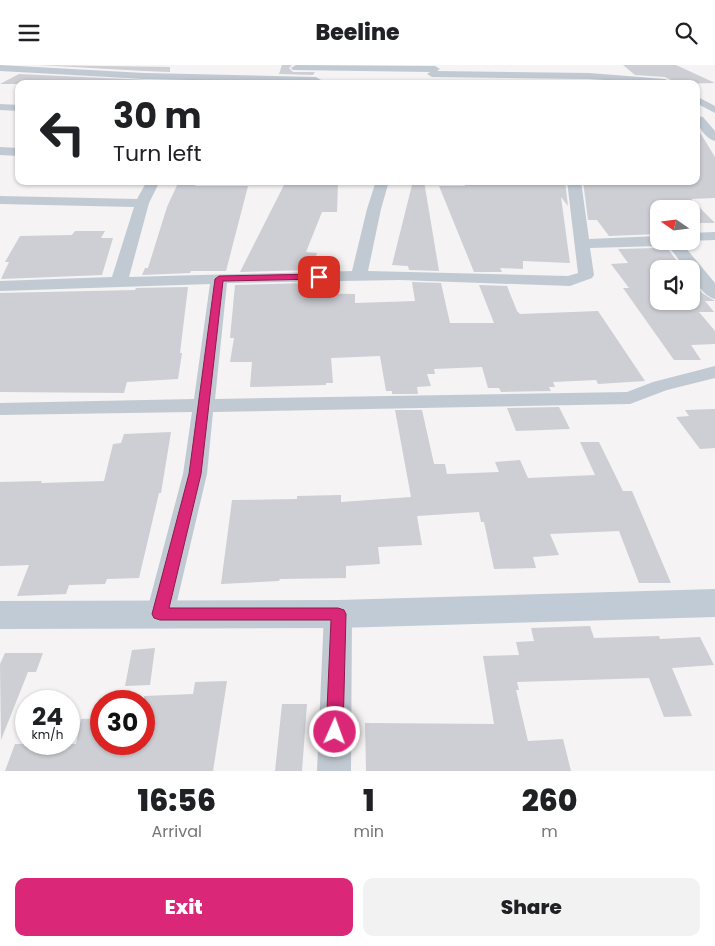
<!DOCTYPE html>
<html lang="en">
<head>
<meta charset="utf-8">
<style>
  body { margin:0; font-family:Poppins,sans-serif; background:#f2f2f2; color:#202124; height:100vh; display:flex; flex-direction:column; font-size:19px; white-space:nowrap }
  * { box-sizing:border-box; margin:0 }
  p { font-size:16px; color:#757577 }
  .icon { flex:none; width:28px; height:28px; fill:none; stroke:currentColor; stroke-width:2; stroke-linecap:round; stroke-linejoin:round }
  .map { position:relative; height:706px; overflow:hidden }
  .details { display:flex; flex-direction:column; background:#fff; flex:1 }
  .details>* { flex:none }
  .hud { position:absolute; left:15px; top:15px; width:685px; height:105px; border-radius:10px; box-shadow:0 1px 4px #0004; background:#fff; color:#202124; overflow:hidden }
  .needle { width:32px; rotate:284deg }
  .buttons { position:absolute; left:650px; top:135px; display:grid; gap:10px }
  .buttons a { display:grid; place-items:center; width:50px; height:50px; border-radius:10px; background:#fff; box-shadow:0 1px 4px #0004; font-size:25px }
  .speed { position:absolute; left:15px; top:625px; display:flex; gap:10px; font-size:25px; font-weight:700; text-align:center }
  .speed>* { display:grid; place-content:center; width:65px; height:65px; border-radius:50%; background:#fff; box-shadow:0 1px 4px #0004; line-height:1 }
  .speed small { font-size:12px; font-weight:400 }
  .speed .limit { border:8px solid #d22; background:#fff; color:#111 }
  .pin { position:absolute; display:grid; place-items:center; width:42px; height:42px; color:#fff; margin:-21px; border-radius:10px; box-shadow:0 2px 8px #0006 }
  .me { position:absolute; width:55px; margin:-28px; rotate:2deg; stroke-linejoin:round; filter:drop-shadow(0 0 4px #0008) }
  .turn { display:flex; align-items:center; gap:18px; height:105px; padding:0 15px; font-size:22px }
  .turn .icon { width:65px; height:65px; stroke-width:2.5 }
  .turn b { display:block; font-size:35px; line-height:42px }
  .eta { display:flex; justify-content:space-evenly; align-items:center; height:85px; text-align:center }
  .eta b { font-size:30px; font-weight:800; line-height:35px }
  .cta { display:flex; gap:10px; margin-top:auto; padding:10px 15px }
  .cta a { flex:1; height:58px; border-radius:10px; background:#db2777; color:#fff; font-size:20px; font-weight:800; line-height:58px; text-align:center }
  .cta a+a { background:#f2f2f2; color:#202124 }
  header { display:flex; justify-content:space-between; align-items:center; height:65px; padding:0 15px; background:#fff; font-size:22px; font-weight:800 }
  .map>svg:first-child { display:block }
</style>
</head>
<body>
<header><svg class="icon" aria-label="menu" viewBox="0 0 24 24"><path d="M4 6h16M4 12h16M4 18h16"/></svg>Beeline<svg class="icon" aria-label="search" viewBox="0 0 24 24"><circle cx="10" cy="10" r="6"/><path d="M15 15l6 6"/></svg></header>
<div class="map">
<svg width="715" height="706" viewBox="0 0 715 706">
  <rect width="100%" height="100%" fill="#f5f3f3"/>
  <g fill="#cdcfd5">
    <polygon points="38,0 170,2 170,7 144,6"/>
    <polygon points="282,0 292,0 289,3 293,7 315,7 313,10 279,9"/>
    <polygon points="623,0 676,0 715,18 671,19 671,15 665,12 635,10"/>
    <polygon points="19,9 170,16 170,19 0,19"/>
    <polygon points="696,61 715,92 715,133 691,134 715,158 694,158 700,164 691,164 691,144 659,144 659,164 657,164 659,169 609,171 597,155 588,155 583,116 696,116"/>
    <polygon points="179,116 197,116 195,121 248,121 226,206 191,206 190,208 142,210 145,203 148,203 167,142"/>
    <polygon points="286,116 338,116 337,147 322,147 306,187 317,188 311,205 240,207"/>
    <polygon points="413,116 424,116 439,206 409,205 408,201 392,200"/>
    <polygon points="466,116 565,116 568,141 561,132 570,198 523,196 523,204 500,203 502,207 474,207 439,121 465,121"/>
    <polygon points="75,166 105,166 101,173 113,173 102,210 1,214 9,197 5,197 20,171 72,170"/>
    <polygon points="665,180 683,204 659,204 659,236 691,236 691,212 702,228 715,236 705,236 714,247 699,247 715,266 715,279 691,280 701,295 674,295 623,223 629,223 611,199 628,198 618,184 659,183"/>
    <polygon points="412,217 441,218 450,258 494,258 479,220 507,221 517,246 520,249 598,246 645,316 598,319 596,315 553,317 555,322 549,322 551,326 501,327 499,323 488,323 482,302 434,304 435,309 427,309 431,321 417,322 418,329 392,329 392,326 386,326 380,291 331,293 333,318 326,318 326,320 250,322 252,297 230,297 234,273 230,273 235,220 307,218 304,228 355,229 355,238 415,236"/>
    <polygon points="188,222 180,288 182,288 178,314 127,317 124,328 0,327 0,228 135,225 136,223"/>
    <polygon points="559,342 570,364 516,366 507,343"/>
    <polygon points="715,344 715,383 700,384 676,352 689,351 685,345"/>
    <polygon points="395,345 422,345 434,399 445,399 447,409 499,407 495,397 520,395 528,413 595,410 580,377 599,377 623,426 632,426 671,518 639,518 619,466 550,469 559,490 533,492 536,503 494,504 484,457 481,457 479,447 417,451 422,480 378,482 380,499 346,501 346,513 280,514 279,516 221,519 232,435 297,434 297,431 341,430 341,437 411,432"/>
    <polygon points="171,367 161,428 159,428 139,513 107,514 105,519 69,520 66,529 17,531 29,500 0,501 0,417 42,416 41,418 104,416 113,379 121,378 124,369"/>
    <polygon points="590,561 594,573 659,571 660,574 700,572 714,600 672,603 692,651 664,652 649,613 517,617 519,625 516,625 528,676 563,674 571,706 366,706 365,658 494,659 483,591 519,590 516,577 534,576 531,563"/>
    <polygon points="155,583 150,620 125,621 132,585"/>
    <polygon points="5,588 43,588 36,607 28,607 1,675 0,599"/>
    <polygon points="227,616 213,706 5,706 15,679 76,679 81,654 101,653 101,679 144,679 144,631 193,629 195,617"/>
    <polygon points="282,639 307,639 302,706 275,706"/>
  </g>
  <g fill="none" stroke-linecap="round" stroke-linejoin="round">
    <g fill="#c1cad2" fill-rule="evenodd">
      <polygon points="0,0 144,8 316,12 321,15 316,18 144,14 0,6"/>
      <polygon points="296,0 435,1 440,4 437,6 589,8 665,14 670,17 669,19 589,14 432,12 427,9 430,7 293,5 291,3"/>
      <polygon points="696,31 715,41 715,48 696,38"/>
      <polygon points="0,39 19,40 19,46 0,45"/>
      <path d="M696,51L703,52L715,66V76C706,74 696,60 696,51Z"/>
      <polygon points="0,82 19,83 19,91 0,90"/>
      <path d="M147,116H160L149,138L129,212L352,206L367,144L376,116H389L381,144L368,206L568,211L578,208L567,116H581L589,174L659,171V176H680L715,218V234C705,232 691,214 691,204H686L666,178L659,181L590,183L594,210L592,213L570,221L400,215L227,218L215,334L627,327L653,317L715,301V313L667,325L630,339L213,347L207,409L174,549L170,557L160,560L150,557L146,549L183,409L192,347L0,350V338L194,334L210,219L0,226V216L112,212L134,142L0,139V131L137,134Z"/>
      <polygon points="715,167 715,175 686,176 691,176 691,168"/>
      <polygon points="338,538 348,541 352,549 351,706 317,706 324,549 328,541"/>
    </g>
    <polygon fill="#c1cbd6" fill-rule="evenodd" points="715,524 715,552 338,563 0,564 0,536 338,535"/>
  </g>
  <polygon fill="#db2777" stroke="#8e194d" points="319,209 323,212 322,214 223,216 201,409 169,543 338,543 344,545 346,549 343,667 341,672 335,674 329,672 326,667 331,555 160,555 154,553 152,549 189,409 215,214 219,211"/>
</svg>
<div class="buttons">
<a><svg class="needle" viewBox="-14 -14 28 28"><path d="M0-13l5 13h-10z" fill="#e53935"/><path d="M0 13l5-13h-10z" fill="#757577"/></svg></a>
<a><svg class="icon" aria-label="sound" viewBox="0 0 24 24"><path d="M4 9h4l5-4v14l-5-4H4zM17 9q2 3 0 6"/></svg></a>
</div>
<div class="speed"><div>24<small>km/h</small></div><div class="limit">30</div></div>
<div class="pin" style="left:319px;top:212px;background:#d93025"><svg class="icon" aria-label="arrive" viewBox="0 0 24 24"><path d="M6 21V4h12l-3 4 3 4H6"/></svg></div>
<svg class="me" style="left:335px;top:667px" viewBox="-20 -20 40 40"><circle r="17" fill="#db2777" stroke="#fff" stroke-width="3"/><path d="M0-11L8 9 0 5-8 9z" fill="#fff"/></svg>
<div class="hud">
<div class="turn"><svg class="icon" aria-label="left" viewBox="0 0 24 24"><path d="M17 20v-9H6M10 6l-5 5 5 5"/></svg><div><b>30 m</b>Turn left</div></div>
</div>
</div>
<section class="details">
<div class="eta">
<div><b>16:56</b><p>Arrival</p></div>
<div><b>1</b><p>min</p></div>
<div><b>260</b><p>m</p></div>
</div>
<div class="cta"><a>Exit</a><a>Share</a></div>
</section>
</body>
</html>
